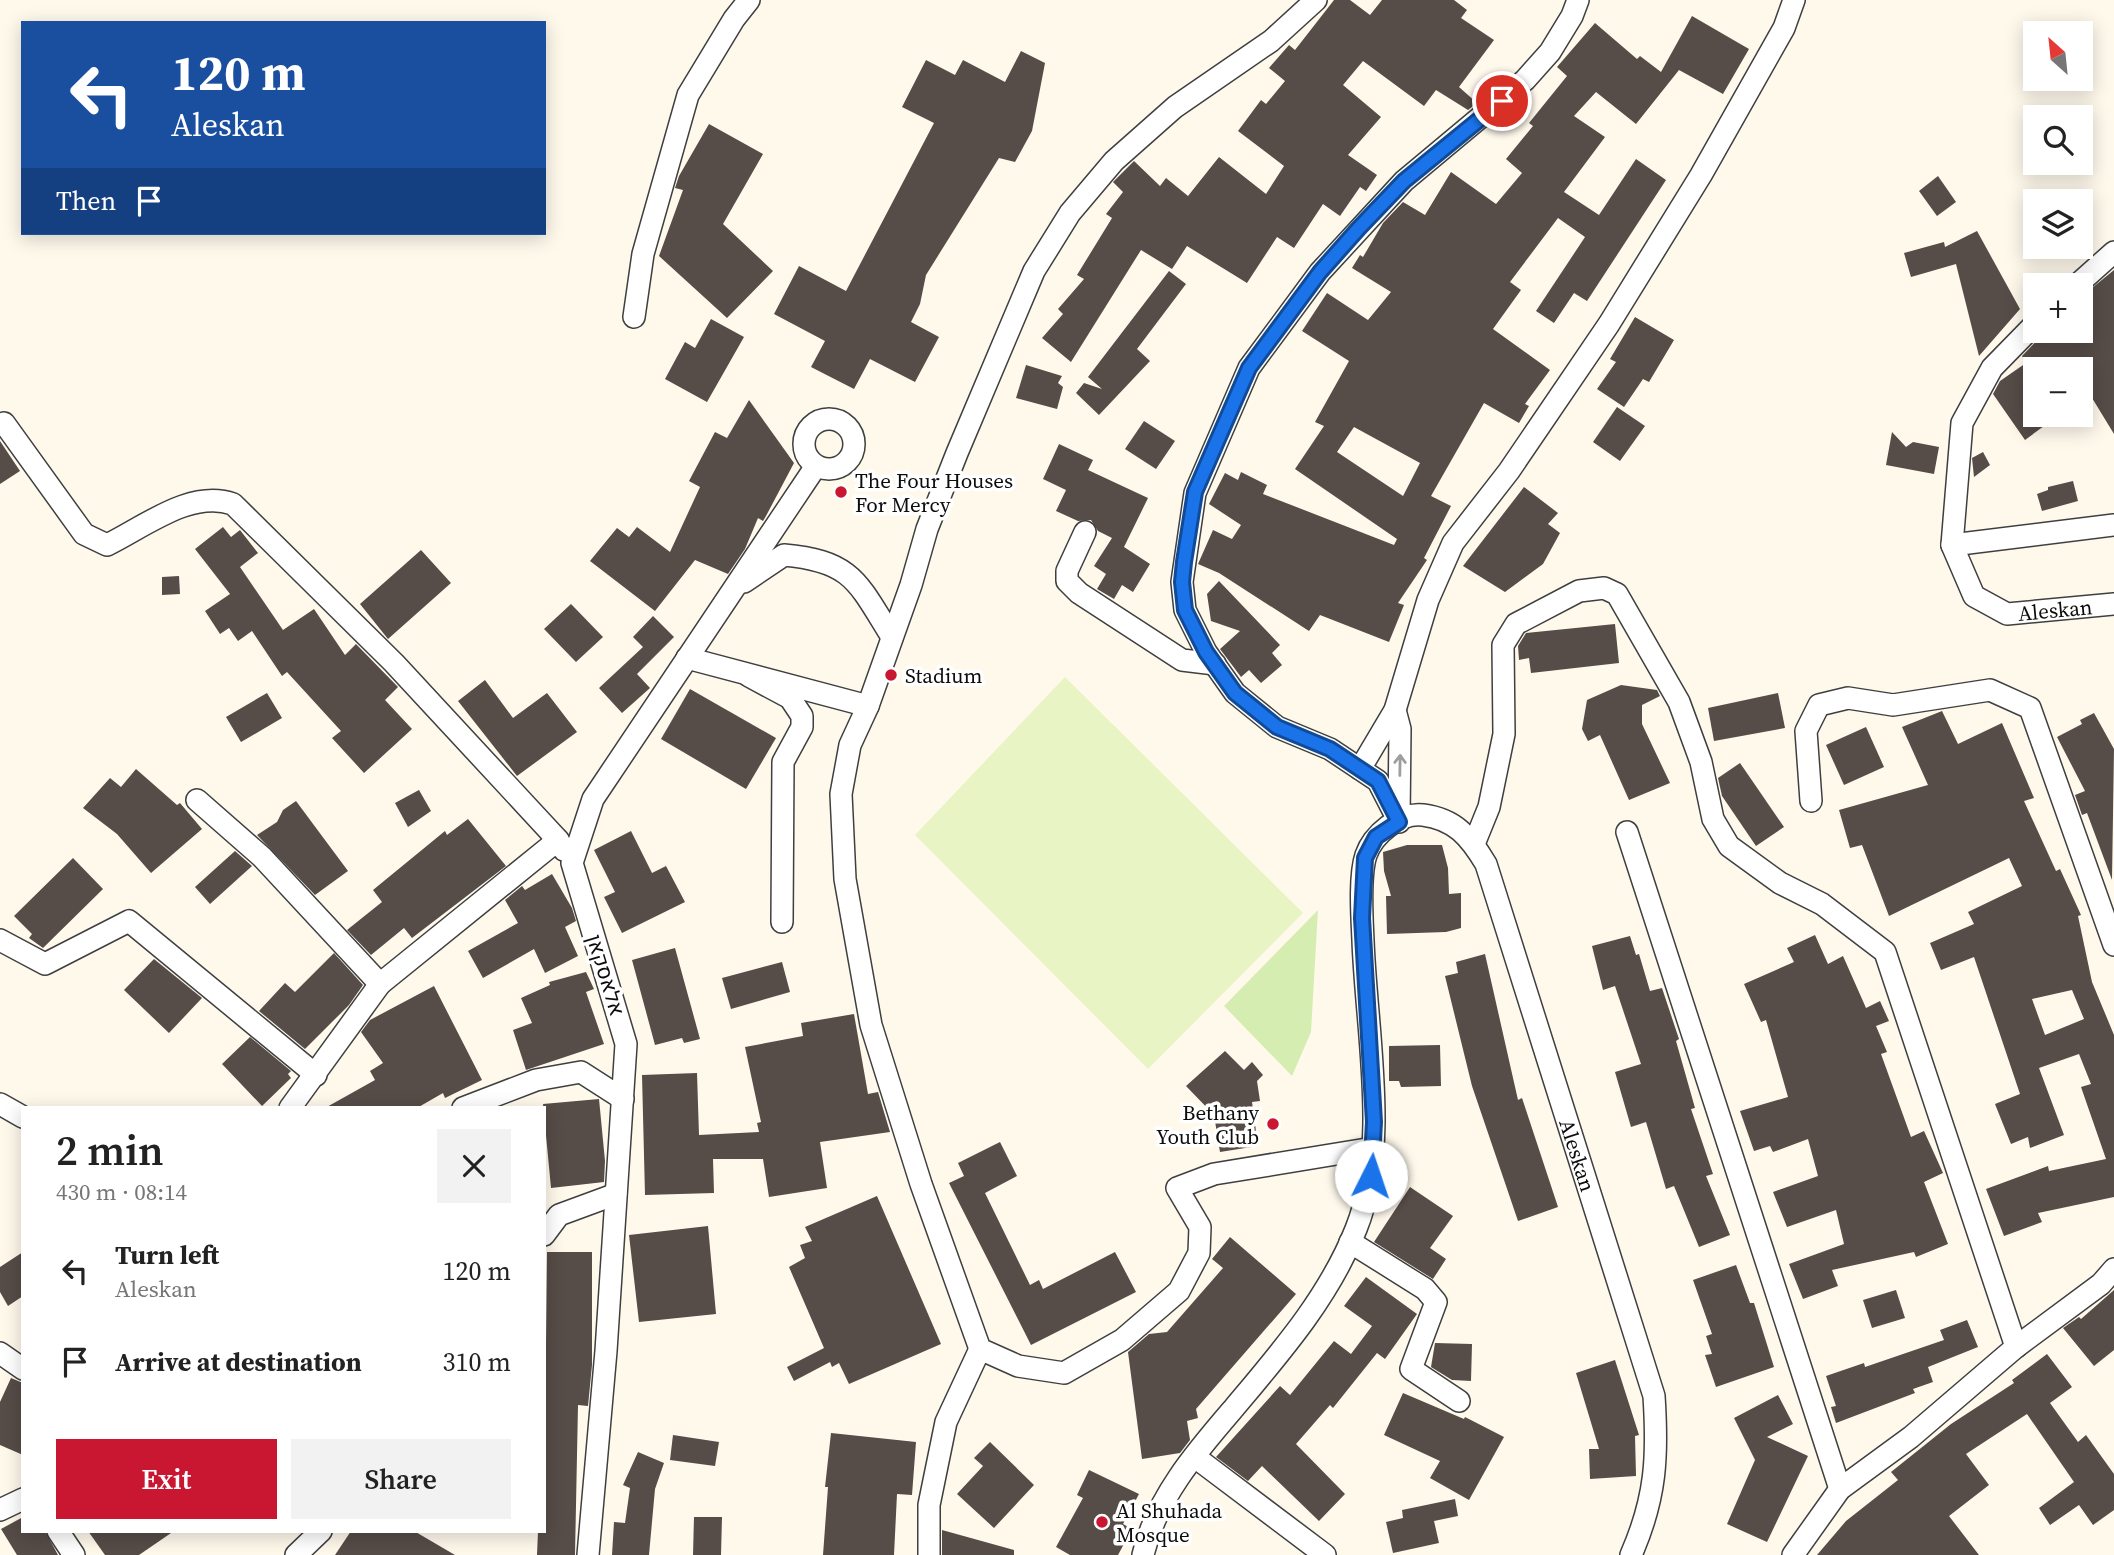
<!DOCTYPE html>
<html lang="en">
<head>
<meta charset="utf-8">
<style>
  body { margin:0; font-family:"Source Serif 4",Heebo,serif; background:#f2f2f2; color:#222; height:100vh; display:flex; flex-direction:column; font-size:26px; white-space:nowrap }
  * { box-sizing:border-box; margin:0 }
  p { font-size:23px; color:#767676 }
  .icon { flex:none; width:38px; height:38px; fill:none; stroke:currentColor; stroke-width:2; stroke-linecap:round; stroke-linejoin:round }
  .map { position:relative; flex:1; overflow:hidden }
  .side { position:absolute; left:21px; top:1106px; width:525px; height:427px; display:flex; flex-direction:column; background:#fff; border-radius:0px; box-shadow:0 4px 18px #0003 }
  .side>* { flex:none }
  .top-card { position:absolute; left:21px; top:21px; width:525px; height:214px; border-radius:0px; box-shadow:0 4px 18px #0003; background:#1a4fa0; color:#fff; overflow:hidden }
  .needle { width:46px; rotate:333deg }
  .tools { position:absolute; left:2023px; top:21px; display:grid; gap:14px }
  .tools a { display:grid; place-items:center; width:70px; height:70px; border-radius:0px; background:#fff; box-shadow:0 4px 18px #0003; font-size:35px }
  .pin { position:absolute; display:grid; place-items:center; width:60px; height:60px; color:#fff; margin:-30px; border:4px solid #fff; border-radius:50%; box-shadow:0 2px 7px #0007 }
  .me { position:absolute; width:77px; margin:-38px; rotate:4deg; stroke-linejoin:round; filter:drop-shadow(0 0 5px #0008) }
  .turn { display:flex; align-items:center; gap:24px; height:147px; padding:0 35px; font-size:32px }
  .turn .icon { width:91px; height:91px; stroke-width:2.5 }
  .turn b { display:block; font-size:49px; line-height:60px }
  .then { display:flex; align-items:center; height:66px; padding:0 35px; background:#0003; gap:14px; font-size:26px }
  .round { display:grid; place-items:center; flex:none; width:74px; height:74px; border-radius:0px; background:#f2f2f2 }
  .headline { display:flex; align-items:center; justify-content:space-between; height:119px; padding:0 35px }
  h1 { font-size:42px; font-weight:600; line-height:52px }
  .cta { display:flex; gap:14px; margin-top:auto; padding:14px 35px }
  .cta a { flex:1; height:80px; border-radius:0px; background:#ca1731; color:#fff; font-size:28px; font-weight:600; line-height:80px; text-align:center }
  .cta a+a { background:#f2f2f2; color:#222 }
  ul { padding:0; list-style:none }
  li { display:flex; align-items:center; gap:21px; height:91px; padding:0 35px }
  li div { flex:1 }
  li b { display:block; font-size:26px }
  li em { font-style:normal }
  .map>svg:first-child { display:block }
</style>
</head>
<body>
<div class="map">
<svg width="2114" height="1555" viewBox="0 0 2114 1555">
  <rect width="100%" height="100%" fill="#fff9ec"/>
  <polygon fill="#d6edb1" points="1318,910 1311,1032 1292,1076 1224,1006"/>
  <polygon fill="#e8f4c4" points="1065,677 1303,913 1148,1069 915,835"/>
  <g fill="#564c48" fill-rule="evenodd">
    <polygon points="1334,0 1350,0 1370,15 1382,0 1454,0 1467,10 1461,18 1494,40 1459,87 1477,103 1468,110 1436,90 1424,106 1363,61 1343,85 1381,117 1348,155 1377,175 1366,191 1360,187 1340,216 1323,204 1294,248 1277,237 1247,283 1187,246 1172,269 1141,250 1071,362 1042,338 1063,314 1058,309 1084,279 1077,275 1112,218 1106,214 1123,192 1113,182 1134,161 1160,186 1166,178 1188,196 1219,157 1266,194 1284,166 1238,131 1261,100 1266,104 1285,81 1269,68 1289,45 1295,50"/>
    <path d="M1692,16L1749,49L1723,94L1679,70L1636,124L1596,92L1574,116L1605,137L1564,192L1599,215L1636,159L1666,180L1587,301L1574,293L1554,323L1536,311L1585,237L1558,218L1510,282L1521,290L1493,329L1550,370L1525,404L1529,406L1519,423L1484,403L1431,496L1451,506L1424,558L1427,560L1398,603L1404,605L1389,642L1320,615L1309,631L1219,573L1198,564L1213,530L1232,539L1241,525L1209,504L1225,473L1238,480L1241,472L1267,485L1263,494L1394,545L1397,539L1295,469L1324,426L1315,422L1349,361L1302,331L1327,293L1368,320L1391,292L1352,268L1360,255L1363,257L1383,223L1403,202L1425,215L1451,172L1496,204L1522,173L1506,159L1533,126L1529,123L1567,76L1557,67L1595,23L1637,59L1640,56L1661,72ZM1354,427L1420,463L1403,496L1337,452Z"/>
    <polygon points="1021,51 1045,63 1032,131 1015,162 999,158 926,275 920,304 911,322 939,337 915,382 870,359 854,389 811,367 825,341 774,314 799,266 846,291 934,123 902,107 926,60 955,75 963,60 1005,82"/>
    <polygon points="709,124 763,154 723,224 773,271 727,318 659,256 683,190 675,188 679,176"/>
    <polygon points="1938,176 1956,202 1937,216 1919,191"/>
    <polygon points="1977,231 2020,309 1979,356 1956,264 1911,277 1904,253 1944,242 1945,247"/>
    <polygon points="2114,270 2114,434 2089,393 2081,399 2081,369 2035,369 2035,415 2059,415 2025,440 1993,394 2000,381 2026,363 2022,356 2046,331 2081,331 2081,297"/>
    <polygon points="1169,271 1186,284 1137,349 1150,361 1099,415 1076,393 1084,383 1102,389 1088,377"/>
    <polygon points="1635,317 1674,340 1649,382 1643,379 1624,407 1597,389 1616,362 1610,359"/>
    <polygon points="711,319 744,337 707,402 665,379 685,342 695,348"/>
    <polygon points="1026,365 1062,376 1058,383 1063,387 1057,409 1016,398"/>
    <polygon points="749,400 794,463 766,516 763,521 758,518 745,549 728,574 695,560 655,611 590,561 617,528 629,537 637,527 670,552 700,487 689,481 715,432 727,438"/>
    <polygon points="1617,407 1645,426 1620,461 1593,442"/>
    <polygon points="1144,421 1175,441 1156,469 1125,449"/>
    <polygon points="1892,432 1906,447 1913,442 1939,447 1934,474 1886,465"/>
    <polygon points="0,441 20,471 0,484"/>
    <polygon points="1059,444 1093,460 1088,470 1148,498 1124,547 1150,564 1133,592 1122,585 1114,599 1097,589 1106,574 1094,566 1112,538 1098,531 1091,520 1078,521 1056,511 1066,490 1043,479"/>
    <polygon points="1983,452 1990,465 1974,477 1972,458"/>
    <polygon points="2073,481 2078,501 2042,511 2037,494 2048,490 2048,487"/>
    <polygon points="1524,487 1558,513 1548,524 1560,533 1543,564 1505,592 1463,566"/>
    <polygon points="223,527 231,537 240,530 258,553 240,567 283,630 314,609 345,655 356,644 398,687 385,700 412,729 364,773 332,738 341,731 287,672 282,676 252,631 238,641 229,628 220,634 205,611 230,594 195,549"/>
    <polygon points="421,550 451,583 388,639 360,604"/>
    <polygon points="179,576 180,594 162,595 162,577"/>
    <polygon points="1219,581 1280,645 1272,653 1282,665 1261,683 1249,670 1241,677 1220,649 1240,631 1211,621 1207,594"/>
    <polygon points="571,604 603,637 576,662 544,629"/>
    <polygon points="653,616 674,637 637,674 650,688 622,713 599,688 643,647 633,637"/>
    <polygon points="1615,624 1619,663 1531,673 1529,658 1519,660 1518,646 1526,633"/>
    <polygon points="485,680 513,718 547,693 577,732 517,776 458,701"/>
    <polygon points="1621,685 1657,690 1660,696 1642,705 1642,724 1670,783 1629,800 1600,735 1588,741 1582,729 1587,700"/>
    <polygon points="690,689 776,738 746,789 661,739"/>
    <polygon points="267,693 282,718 241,742 226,717"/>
    <polygon points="1778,693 1785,728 1714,741 1708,708"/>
    <path d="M1942,711L1958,744L2002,723L2034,798L2024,801L2056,871L2060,869L2081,915L2078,916L2092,982L2114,1035V1197L2038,1213L2042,1222L2004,1236L1986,1189L2048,1166L2049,1171L2106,1159L2081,1087L2091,1084L2079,1054L2039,1068L2064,1135L2030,1148L2028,1137L2011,1144L1995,1104L2020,1094L1974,957L1941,970L1930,943L1974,924L1968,912L2022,886L2009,858L1889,916L1862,845L1850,848L1839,810L1928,785L1902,727ZM2072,990L2084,1019L2045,1035L2032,999Z"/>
    <polygon points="2094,713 2114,749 2112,880 2087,813 2082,815 2075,795 2085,791 2057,737 2082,724 2080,720"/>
    <polygon points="1866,727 1884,767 1844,785 1826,745"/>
    <polygon points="1740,763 1784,827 1756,846 1722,796 1718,778"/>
    <polygon points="136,769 177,805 180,803 202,829 151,873 117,834 83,808 110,778 121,787"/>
    <polygon points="419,790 431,811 408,827 395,803"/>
    <polygon points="296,801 348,871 315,895 257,835 277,822 283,810"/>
    <polygon points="468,819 506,866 412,938 404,928 371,955 347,930 382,902 373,890 445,831 447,835"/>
    <polygon points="631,831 652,873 666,866 685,902 622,933 604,897 615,892 594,850"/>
    <polygon points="1407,845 1442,845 1448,868 1449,894 1461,893 1461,928 1446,932 1387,934 1386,896 1391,896 1384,871 1383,852"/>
    <polygon points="235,851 252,866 210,904 195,887"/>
    <polygon points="73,858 103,889 43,948 29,938 32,934 14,916"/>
    <polygon points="552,874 572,908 576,921 565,927 578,956 545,973 534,949 483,978 468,951 518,923 505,900 522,886 525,890"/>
    <polygon points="1815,935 1828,964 1843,956 1866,1008 1880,1001 1889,1021 1876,1026 1887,1052 1881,1054 1911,1137 1924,1131 1943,1173 1924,1182 1948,1244 1916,1257 1914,1252 1832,1270 1838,1286 1803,1299 1789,1264 1844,1244 1836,1210 1787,1227 1773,1192 1818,1176 1808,1139 1773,1152 1770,1146 1754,1151 1740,1111 1788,1097 1766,1020 1761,1022 1744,984 1794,962 1787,948"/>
    <polygon points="1630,936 1636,955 1639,954 1650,991 1662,988 1679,1039 1676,1041 1695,1108 1691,1109 1713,1174 1706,1176 1730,1235 1699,1247 1674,1186 1666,1189 1646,1122 1631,1127 1615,1072 1641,1064 1615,986 1603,990 1592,946"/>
    <polygon points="675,948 700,1039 684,1043 682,1038 655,1045 632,960"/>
    <polygon points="334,953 363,985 349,1005 305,1049 259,1011 285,983 295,992"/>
    <polygon points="1485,954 1518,1100 1522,1098 1558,1207 1518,1221 1472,1086 1445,976 1458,973 1456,962"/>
    <polygon points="154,959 202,998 169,1033 124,990"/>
    <polygon points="782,962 790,992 731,1009 722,978"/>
    <polygon points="586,972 594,989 586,992 604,1044 526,1070 513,1030 532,1023 521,998 550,985 549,982"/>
    <polygon points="434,986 482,1080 445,1098 443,1093 417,1108 325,1108 375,1080 370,1071 383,1063 361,1032 370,1020"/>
    <polygon points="854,1014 868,1094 878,1092 890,1132 820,1142 827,1188 769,1197 763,1159 713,1159 714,1193 645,1195 642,1075 697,1073 699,1135 759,1132 757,1123 761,1122 745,1047 803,1036 801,1023"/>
    <polygon points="250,1037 291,1071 288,1074 291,1078 262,1106 222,1064"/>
    <polygon points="1440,1045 1441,1086 1401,1087 1399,1081 1389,1081 1389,1046"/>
    <polygon points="1225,1051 1244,1070 1252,1062 1263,1075 1257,1081 1260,1101 1252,1102 1258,1146 1220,1152 1214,1115 1186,1086"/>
    <polygon points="599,1099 605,1161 604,1182 551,1188 543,1104"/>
    <polygon points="1000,1142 1017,1176 985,1193 1030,1285 1039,1280 1043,1289 1115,1252 1136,1292 1031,1345 949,1183 964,1176 958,1163"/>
    <polygon points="1410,1187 1453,1216 1430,1248 1446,1259 1433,1279 1374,1242"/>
    <polygon points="877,1196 941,1344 849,1384 839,1363 832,1367 830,1362 794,1381 787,1367 824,1348 789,1267 805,1258 800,1245 812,1241 805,1227"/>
    <polygon points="708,1226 716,1314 639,1322 629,1235"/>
    <polygon points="1230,1237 1296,1294 1196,1409 1198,1418 1187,1421 1190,1440 1180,1453 1142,1459 1128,1352 1149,1334 1167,1332 1223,1268 1212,1259"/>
    <polygon points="23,1252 23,1296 8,1306 0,1292 0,1267"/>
    <polygon points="547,1252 592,1252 592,1365 588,1406 578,1405 575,1555 537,1555 538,1531 544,1531"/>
    <polygon points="1736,1265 1750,1303 1754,1303 1774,1367 1716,1387 1705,1355 1712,1354 1706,1336 1712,1334 1693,1280"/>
    <polygon points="1366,1277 1417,1314 1385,1359 1377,1353 1333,1408 1330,1405 1296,1444 1345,1494 1319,1521 1262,1466 1248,1481 1216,1457 1280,1386 1290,1395 1334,1341 1351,1354 1372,1326 1344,1306"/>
    <polygon points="1896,1290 1905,1318 1872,1328 1863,1300"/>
    <polygon points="2114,1290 2114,1350 2094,1366 2063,1328 2079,1317 2081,1319"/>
    <polygon points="1967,1320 1978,1347 1928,1367 1933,1382 1913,1389 1915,1393 1836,1423 1831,1407 1836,1406 1826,1376 1864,1363 1865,1367 1944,1340 1940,1330"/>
    <polygon points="1435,1343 1472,1344 1471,1381 1452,1380 1431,1367"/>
    <polygon points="2047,1354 2072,1387 2050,1403 2078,1442 2086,1435 2114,1474 2114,1510 2093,1525 2079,1505 2050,1525 2039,1508 2074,1482 2027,1414 1966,1454 1989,1485 1949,1516 1979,1555 1817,1555 1846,1521 1898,1480 1891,1472 1951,1424 2014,1383 2012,1380"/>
    <polygon points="1615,1360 1639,1435 1635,1436 1636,1476 1590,1479 1589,1449 1599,1449 1576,1373"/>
    <polygon points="11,1378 23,1383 23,1455 0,1445 0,1402"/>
    <polygon points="1403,1393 1464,1419 1465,1417 1504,1437 1469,1500 1430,1478 1440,1461 1384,1435"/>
    <polygon points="1778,1395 1793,1424 1767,1437 1808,1456 1767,1542 1727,1524 1755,1460 1734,1418"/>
    <polygon points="831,1433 916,1442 912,1495 897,1494 894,1555 823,1555 828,1487 825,1487"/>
    <polygon points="673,1435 719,1442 715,1466 670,1460"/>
    <polygon points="990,1442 1034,1485 994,1528 957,1494 983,1466 974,1458"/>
    <polygon points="638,1452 664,1463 655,1489 649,1555 612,1555 614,1522 625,1523 630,1488 623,1485"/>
    <polygon points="1089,1470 1139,1494 1123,1524 1132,1529 1118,1555 1070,1555 1056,1547 1083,1498 1077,1495"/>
    <polygon points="1455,1499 1458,1516 1434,1521 1439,1543 1393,1553 1386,1522 1403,1518 1402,1510"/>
    <polygon points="23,1517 23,1531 45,1531 58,1555 17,1555 1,1529"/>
    <polygon points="694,1517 722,1517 721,1555 693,1555"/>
    <polygon points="942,1530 1014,1550 1014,1555 942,1555"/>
    <polygon points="88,1531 174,1531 139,1555 105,1555"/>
    <polygon points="351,1531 414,1531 455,1555 335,1555"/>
  </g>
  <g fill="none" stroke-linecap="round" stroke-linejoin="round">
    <g stroke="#3f3f3f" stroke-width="24">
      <g id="minor">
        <polyline points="1316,0 1271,41 1175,107 1114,161 1070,213 1034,271 957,453 927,529 911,585 868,706 850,745 841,794 845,879 871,1025 921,1184 980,1349 1018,1366 1064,1373 1122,1340 1179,1291 1199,1253 1200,1227 1177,1188 1214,1174 1373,1148"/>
        <polyline points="2077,285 2114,252"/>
        <polyline points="634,317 643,254 688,95 734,19 749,0"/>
        <path id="s1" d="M2035,324L1992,368L1962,423L1952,545L1974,596L2007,614L2114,604"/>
        <circle cx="829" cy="444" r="25"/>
        <path d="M4,423L84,534L107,545C144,527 191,489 233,504L394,663L558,840"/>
        <polyline points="1085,532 1067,571 1067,581 1079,593 1182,660 1215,664"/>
        <polyline points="1952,545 2114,525"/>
        <path d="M744,582L784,555C853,561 858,583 892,637"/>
        <polyline points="687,658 868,706"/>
        <polyline points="749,676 790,698 802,716 802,727 783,762 782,922"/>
        <polyline points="1395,710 1400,729 1399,819"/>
        <polyline points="1360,769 1395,710 1428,600 1453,543 1509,471 1609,324 1701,175 1784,28 1794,0"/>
        <polyline points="197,800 262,857 380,984"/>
        <polyline points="1811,801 1806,731 1819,705 1848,698 1893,705 1990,690 2030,708 2114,945"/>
        <polyline points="1399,822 1378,781 1330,749 1277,727 1235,693 1206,652 1185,610 1182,582 1195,493 1249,368 1320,272 1404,181 1525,80 1550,52 1572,16 1578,0"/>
        <polyline points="1627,832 1840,1489"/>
        <polyline points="1474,844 1489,807 1504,734 1503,645 1516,624 1579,591 1604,588 1617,594 1679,702 1701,762 1713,819 1729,846 1780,883 1822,904 1885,952 2016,1347"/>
        <polyline points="0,940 45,964 129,921 316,1075"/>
        <polyline points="0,1104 23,1117"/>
        <polyline points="290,1108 380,984 558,840 564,850"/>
        <polyline points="463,1108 536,1080 581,1072 623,1099"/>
        <polyline points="544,1235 559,1215 616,1194"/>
        <polyline points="1350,1242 1425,1289 1436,1302 1411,1369 1459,1401"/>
        <polyline points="0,1353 23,1369"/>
        <polyline points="1195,1457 1325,1555"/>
        <polyline points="0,1510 23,1499"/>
        <polyline points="58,1531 74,1555"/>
        <polyline points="296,1555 321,1531"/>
        <polyline points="588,1555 606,1351 626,1044 572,863 593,799 816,466"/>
        <polyline points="929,1555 929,1505 946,1422 980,1349"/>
        <path id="s2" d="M1143,1555C1156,1498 1197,1451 1234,1408C1281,1352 1329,1297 1356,1229C1390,1145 1366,1030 1363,940C1362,918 1359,876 1366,855C1373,835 1399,812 1423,815C1455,819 1470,837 1486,864L1654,1396C1658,1457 1656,1498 1631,1555"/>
        <polyline points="1793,1555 1840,1489 1911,1437 2016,1347 2101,1284 2114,1269"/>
      </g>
    </g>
    <use href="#minor" stroke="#fff" stroke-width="21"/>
  </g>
  <defs><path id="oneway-shaft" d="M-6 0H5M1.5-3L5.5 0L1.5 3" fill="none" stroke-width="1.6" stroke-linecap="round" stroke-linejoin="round" transform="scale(1.75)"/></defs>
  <use stroke="#9e9e9e" href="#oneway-shaft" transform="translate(1400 765) rotate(-89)"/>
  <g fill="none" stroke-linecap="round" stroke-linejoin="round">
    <g stroke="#114b97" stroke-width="18">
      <polyline id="route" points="1371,1176 1374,1122 1362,918 1365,858 1376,837 1399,822 1378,781 1330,749 1277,727 1235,693 1206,652 1185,610 1182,582 1184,562 1195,492 1249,368 1320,272 1359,228 1404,181 1502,101"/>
    </g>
    <use href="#route" stroke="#1a73e8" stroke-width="12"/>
  </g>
  <g fill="#ca1731" stroke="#fff" stroke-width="2.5">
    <circle cx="841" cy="492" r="7"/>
    <circle cx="891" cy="675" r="7"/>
    <circle cx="1273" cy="1124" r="7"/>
    <circle cx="1102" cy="1522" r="7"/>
  </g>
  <g text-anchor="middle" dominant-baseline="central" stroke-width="7" stroke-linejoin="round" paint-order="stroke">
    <g font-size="21" fill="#0c0c0c" stroke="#fff" text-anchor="start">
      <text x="855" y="480">The Four Houses<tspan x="855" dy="24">For Mercy</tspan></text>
      <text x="905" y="675">Stadium</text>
      <text x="1259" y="1112" text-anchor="end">Bethany<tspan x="1259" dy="24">Youth Club</tspan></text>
      <text x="1116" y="1510">Al Shuhada<tspan x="1116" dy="24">Mosque</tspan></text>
    </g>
    <g font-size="21" fill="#0c0c0c" stroke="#fff">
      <text stroke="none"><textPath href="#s1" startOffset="388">Aleskan</textPath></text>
      <text transform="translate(606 975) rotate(73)">אלאסקאן</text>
      <text stroke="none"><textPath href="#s2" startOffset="1232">Aleskan</textPath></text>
    </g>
  </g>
</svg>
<div class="tools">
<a><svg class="needle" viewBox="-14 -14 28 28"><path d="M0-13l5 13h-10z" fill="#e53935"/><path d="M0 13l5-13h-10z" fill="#767676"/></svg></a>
<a><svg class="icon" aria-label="search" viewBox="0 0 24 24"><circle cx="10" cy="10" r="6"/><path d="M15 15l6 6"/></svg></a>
<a><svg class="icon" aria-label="layers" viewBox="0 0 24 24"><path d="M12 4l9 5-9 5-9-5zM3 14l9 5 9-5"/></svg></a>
<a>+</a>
<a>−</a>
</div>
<div class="pin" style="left:1502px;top:101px;background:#d93025"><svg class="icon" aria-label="arrive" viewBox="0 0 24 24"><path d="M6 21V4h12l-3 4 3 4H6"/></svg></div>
<svg class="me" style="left:1371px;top:1176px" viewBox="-20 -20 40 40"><circle r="19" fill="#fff"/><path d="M0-13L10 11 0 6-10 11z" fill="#1a73e8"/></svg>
<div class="top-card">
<div class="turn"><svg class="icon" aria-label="left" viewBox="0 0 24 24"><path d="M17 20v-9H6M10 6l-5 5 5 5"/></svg><div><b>120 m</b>Aleskan</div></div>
<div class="then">Then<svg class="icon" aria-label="arrive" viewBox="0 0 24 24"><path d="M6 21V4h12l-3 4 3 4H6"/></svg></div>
</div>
<section class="side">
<div class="headline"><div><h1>2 min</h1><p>430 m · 08:14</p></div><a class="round"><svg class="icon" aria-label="close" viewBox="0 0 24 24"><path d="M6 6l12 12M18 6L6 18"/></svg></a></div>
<ul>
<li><svg class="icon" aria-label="left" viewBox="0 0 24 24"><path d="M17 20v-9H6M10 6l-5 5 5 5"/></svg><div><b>Turn left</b><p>Aleskan</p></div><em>120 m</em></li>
<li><svg class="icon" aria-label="arrive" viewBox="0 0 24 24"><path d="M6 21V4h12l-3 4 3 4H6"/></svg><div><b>Arrive at destination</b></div><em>310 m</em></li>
</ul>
<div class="cta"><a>Exit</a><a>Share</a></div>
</section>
</div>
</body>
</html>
